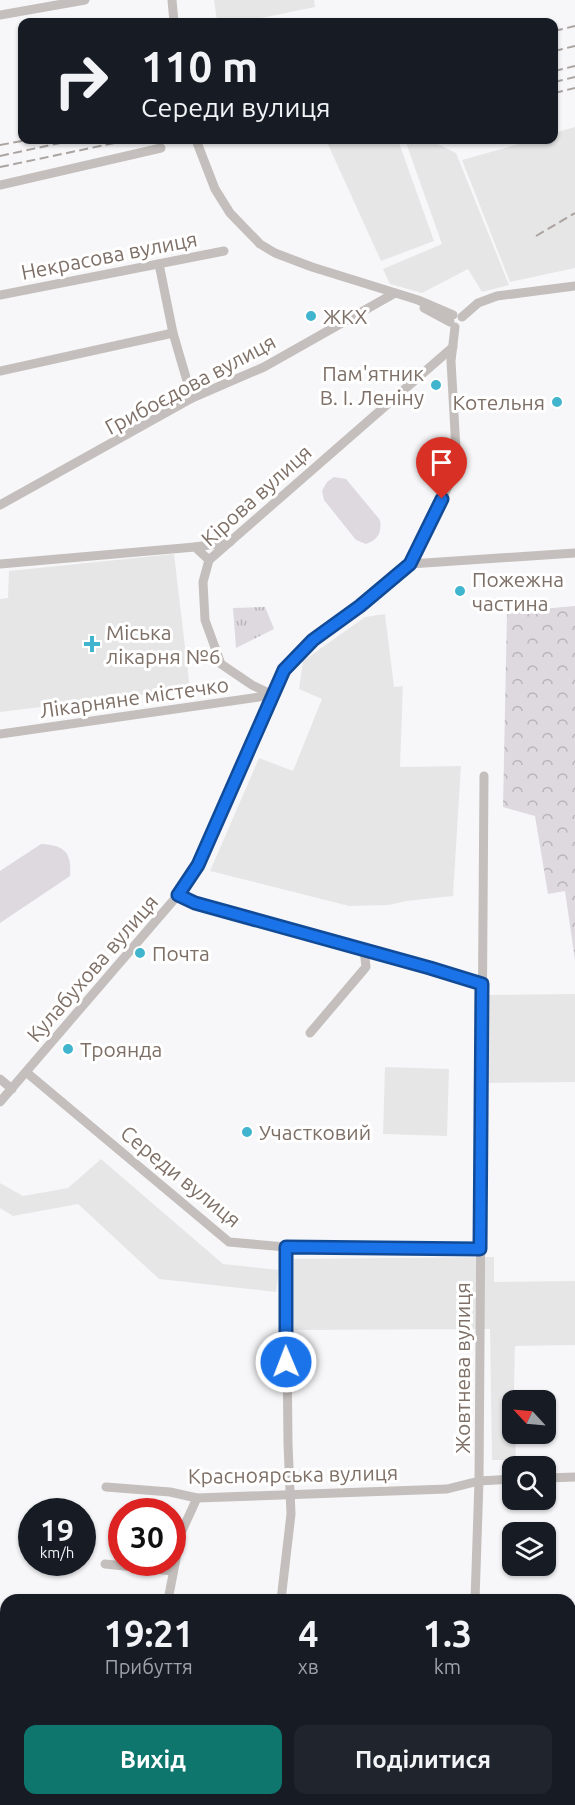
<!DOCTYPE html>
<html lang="uk">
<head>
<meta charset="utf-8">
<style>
  body { margin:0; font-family:Ubuntu,sans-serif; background:#20242c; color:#f1f3f6; height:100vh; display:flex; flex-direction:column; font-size:22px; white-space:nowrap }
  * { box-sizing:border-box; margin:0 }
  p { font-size:20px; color:#9ea1a6 }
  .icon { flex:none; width:33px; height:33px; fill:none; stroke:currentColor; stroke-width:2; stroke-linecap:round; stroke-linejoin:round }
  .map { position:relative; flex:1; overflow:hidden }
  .sheet { position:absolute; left:0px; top:1594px; width:576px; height:212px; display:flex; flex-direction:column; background:#171b24; border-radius:18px 18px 0 0; box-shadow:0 2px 4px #0004 }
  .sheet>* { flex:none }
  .hud { position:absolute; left:18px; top:18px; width:540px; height:126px; border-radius:12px; box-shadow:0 2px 4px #0004; background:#171b24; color:#f1f3f6; overflow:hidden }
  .needle { width:39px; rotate:296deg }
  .buttons { position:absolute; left:502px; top:1390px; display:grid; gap:12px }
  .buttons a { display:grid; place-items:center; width:54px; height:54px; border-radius:12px; background:#171b24; box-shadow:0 2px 4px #0004; font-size:30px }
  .speed { position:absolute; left:18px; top:1498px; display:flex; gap:12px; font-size:30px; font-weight:700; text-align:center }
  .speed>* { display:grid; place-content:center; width:78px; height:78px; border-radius:50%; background:#171b24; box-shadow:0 2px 4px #0004; line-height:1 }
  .speed small { font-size:15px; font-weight:400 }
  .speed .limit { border:9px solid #d22; background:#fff; color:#111 }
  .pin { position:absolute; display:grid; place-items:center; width:51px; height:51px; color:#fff; margin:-62px -26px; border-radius:50% 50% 50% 0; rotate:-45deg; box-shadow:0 0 6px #0007 }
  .pin .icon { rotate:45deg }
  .me { position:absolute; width:66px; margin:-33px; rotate:359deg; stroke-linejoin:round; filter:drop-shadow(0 0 4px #0008) }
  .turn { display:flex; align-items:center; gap:21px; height:126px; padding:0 24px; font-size:27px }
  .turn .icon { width:78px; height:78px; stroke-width:2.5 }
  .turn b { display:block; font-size:42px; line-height:51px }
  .eta { display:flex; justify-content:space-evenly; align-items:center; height:102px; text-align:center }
  .eta b { font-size:36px; font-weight:700; line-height:42px }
  .action { display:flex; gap:12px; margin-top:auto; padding:12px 24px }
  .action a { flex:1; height:69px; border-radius:12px; background:#0f766e; color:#fff; font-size:24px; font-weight:700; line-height:69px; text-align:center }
  .action a+a { background:#20242c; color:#f1f3f6 }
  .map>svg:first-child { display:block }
</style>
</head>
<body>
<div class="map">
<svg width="575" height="1805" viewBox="0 0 575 1805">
  <defs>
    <pattern id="forest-crowns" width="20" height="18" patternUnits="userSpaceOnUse" patternTransform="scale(1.5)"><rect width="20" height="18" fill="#ddd9df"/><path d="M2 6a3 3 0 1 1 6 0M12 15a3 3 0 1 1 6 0" fill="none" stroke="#b8b4b9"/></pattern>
    <pattern id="park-tufts" width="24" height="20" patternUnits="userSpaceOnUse" patternTransform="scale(1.5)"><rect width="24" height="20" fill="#ddd9df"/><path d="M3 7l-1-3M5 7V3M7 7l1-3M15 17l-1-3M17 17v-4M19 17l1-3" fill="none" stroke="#b8b4b9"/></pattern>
  </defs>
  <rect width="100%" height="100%" fill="#f7f7f9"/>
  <g fill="#e7e6e7">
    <polygon points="214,0 314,0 315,7 242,22 217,22"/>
    <polygon points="575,127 575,268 510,282 462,160 533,140 554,140 554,133"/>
    <polygon points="326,140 398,140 434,241 381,261"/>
    <polygon points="405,140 430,140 456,153 509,285 482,292 468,269 422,293 390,284 383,269 442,244"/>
    <polygon points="174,554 190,689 0,712 0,599 8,598 9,571"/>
    <polygon points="385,614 394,687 403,686 400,767 461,766 453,896 406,901 389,905 349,906 210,871 259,758 293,771 322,699 299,689 303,661 365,617"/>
    <polygon points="575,994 575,1082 488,1083 488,995"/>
    <polygon points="385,1067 449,1069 447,1136 383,1134"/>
    <polygon points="101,1159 223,1264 279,1270 276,1292 159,1279 78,1204 13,1216 0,1208 0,1183 23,1196 68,1188"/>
    <polygon points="494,1257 494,1282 575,1281 575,1345 515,1346 513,1434 515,1434 516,1460 492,1460 490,1329 294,1330 294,1259"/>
  </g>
  <g fill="#ddd9df">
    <path d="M334,477L346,479L380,520C382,532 378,540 366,544L356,540L324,500L322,491L327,482Z"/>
    <path d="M41,844C64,845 72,852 70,876L0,923V871Z"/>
  </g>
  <polygon fill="url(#forest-crowns)" points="575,606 575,960 565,891 548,894 535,816 503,807 507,612"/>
  <polygon fill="url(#park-tufts)" points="265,607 274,629 236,648 233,608"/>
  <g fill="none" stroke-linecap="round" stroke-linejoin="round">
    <g stroke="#c4bfbc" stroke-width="9">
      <polyline points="172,0 174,22"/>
      <polyline points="0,15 85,0"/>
      <polyline points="196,140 215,189 230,213 260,244 275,253 312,267 418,300 453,315"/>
      <polyline points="0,185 161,148"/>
      <polyline points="159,264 173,333 192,398"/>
      <polyline points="0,295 224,251"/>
      <polyline points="424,308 450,322"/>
      <polyline points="462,317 478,303 497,296 575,286"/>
      <polyline points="0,371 173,333"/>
      <polyline points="0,505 192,398 264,367 395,293"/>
      <polyline points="195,547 230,542"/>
      <polyline points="0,564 195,547 209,560"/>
      <polyline points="410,564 575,553"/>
      <polyline points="273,695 252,685 221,664 205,620 203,582 209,560 453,347"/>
      <polyline points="0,734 273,695"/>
      <polyline points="178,895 195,903 431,968 482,984"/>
      <polyline points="310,1033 366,967 364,950"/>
      <polyline points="26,1072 229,1242 286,1247 480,1249"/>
      <polyline points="0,1079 12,1089"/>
      <polyline points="0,1102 178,895 198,865 284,670 313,640 360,606 410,564 440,503 457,468 451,361 455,327"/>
      <polyline points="546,1478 575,1477"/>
      <polyline points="106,1487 170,1492 197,1498 447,1489 479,1481 513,1479"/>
      <polyline points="105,1564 173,1571"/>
      <polyline points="168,1600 181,1533 197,1498"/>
      <polyline points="281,1600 291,1514 288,1444 286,1247"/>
      <polyline points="475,1600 479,1481 484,776"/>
      <polyline points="0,1711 6,1712"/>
      <polyline points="7,1805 9,1800"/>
      <polyline points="116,1805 117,1800"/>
      <polyline points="246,1805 247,1800"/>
      <polyline points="450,1805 451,1800"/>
    </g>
    <g stroke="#aaa39f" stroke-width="2" stroke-dasharray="9 4.5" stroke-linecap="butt">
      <polyline points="554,31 575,26"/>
      <polyline points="554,51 575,46"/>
      <polyline points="554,71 575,66"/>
      <polyline points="554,82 575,77"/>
      <polyline points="554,93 575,88"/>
      <polyline points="0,145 27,140"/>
      <polyline points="0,156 74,140"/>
      <polyline points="0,167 129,140"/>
      <polyline points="536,236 575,213"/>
    </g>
  </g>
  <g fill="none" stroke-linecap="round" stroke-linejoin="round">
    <g stroke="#114b97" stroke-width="15">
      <polyline id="route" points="286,1362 286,1247 480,1249 482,984 430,968 195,903 178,895 198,865 284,670 313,640 360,606 410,564 442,499"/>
    </g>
    <use href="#route" stroke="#1a73e8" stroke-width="10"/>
  </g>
  <g fill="#42b5ce" stroke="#fff" stroke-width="2">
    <circle cx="311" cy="316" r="6"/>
    <circle cx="436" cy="385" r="6"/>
    <circle cx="557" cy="402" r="6"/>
    <circle cx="460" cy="591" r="6"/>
    <path d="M89 635h6v6h6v6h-6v6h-6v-6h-6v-6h6z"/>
    <circle cx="140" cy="953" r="6"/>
    <circle cx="68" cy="1049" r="6"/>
    <circle cx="247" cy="1132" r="6"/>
  </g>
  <g text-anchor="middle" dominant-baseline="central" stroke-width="6" stroke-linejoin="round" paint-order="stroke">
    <g font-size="21" fill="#7e7067" stroke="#fff">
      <text transform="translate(109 255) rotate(-11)">Некрасова вулиця</text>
      <text transform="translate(190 384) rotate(-28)">Грибоєдова вулиця</text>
      <text transform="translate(256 495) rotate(-42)">Кірова вулиця</text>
      <text transform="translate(134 697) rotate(-8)">Лікарняне містечко</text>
      <text transform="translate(92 968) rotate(-49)">Кулабухова вулиця</text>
      <text transform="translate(181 1176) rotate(39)">Середи вулиця</text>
      <text transform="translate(462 1368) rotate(-90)">Жовтнева вулиця</text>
      <text transform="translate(293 1474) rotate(-1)">Красноярська вулиця</text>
    </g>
    <g font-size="21" fill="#7e7067" stroke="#fff" text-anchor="start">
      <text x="323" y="316">ЖКХ</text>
      <text x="424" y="373" text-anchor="end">Пам'ятник<tspan x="424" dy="24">В. І. Леніну</tspan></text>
      <text x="545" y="402" text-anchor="end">Котельня</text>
      <text x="472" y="579">Пожежна<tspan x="472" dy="24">частина</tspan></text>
      <text x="106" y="632">Міська<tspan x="106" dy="24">лікарня №6</tspan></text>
      <text x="152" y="953">Почта</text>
      <text x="80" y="1049">Троянда</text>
      <text x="259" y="1132">Участковий</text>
    </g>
  </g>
</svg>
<div class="buttons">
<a><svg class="needle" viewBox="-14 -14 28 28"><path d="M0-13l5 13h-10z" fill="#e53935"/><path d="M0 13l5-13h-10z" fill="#9ea1a6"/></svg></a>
<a><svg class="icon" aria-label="search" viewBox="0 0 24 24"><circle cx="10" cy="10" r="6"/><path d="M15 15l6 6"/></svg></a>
<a><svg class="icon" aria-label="layers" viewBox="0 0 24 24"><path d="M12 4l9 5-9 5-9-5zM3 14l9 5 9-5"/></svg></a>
</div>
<div class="speed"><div>19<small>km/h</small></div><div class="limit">30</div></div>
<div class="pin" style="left:442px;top:499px;background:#d93025"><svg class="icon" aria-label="arrive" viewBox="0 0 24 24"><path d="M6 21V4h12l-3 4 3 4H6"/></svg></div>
<svg class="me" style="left:286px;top:1362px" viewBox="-20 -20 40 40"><circle r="17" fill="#1a73e8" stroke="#fff" stroke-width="3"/><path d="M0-11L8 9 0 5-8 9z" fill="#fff"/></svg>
<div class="hud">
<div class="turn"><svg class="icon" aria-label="right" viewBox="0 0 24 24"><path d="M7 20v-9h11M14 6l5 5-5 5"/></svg><div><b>110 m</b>Середи вулиця</div></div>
</div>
<section class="sheet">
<div class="eta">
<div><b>19:21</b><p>Прибуття</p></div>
<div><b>4</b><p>хв</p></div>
<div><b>1.3</b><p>km</p></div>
</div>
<div class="action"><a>Вихід</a><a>Поділитися</a></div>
</section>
</div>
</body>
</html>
